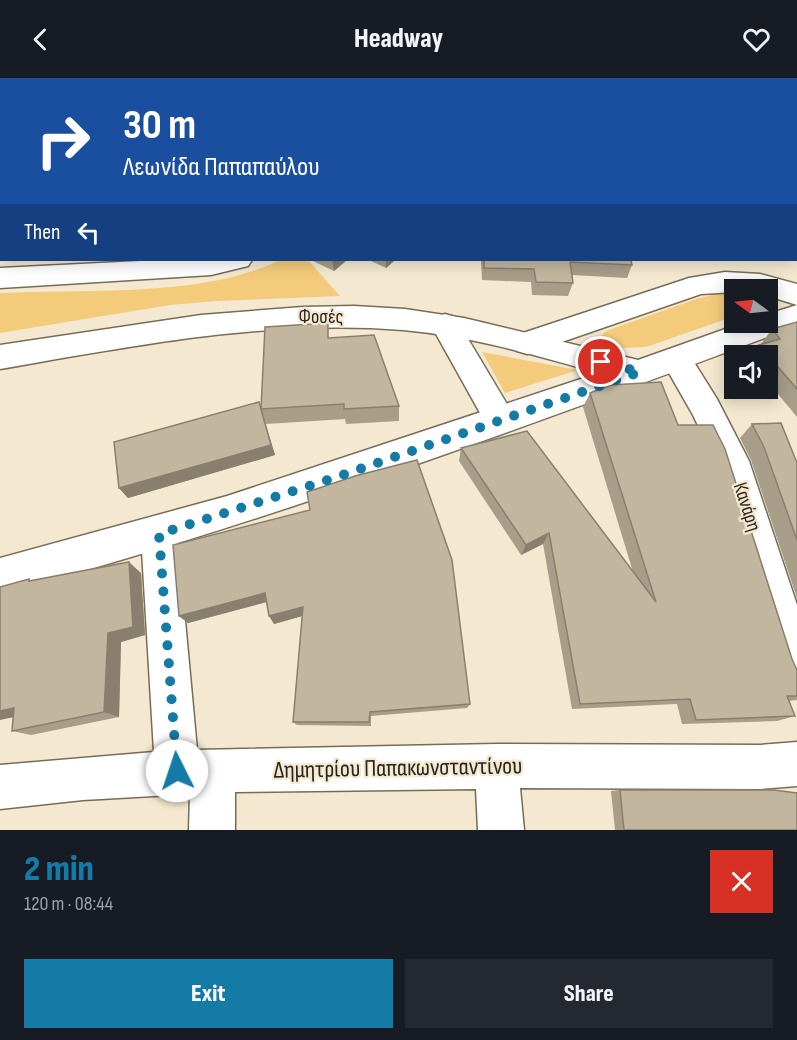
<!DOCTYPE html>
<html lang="en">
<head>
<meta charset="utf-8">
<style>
  body { margin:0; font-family:"Sofia Sans Condensed",sans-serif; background:#242831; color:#f1f3f6; height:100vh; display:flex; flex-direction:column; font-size:22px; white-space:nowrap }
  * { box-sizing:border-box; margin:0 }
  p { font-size:20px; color:#9ea1a6 }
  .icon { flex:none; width:33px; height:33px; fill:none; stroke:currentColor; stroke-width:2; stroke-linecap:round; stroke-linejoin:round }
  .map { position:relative; height:752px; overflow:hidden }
  .sheet { display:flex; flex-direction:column; background:#171b24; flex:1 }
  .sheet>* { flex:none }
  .guide { position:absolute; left:0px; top:0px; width:798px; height:183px; box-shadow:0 3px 15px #0003; background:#1a4fa0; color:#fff; overflow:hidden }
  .needle { width:39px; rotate:285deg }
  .controls { position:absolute; left:724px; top:201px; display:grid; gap:12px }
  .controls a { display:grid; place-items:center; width:54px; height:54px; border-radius:0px; background:#171b24; box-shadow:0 3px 15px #0003; font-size:30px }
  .pin { position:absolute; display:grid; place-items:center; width:51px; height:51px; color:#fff; margin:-26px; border:3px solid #fff; border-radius:50%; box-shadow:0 2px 6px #0007 }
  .me { position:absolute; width:66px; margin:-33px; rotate:356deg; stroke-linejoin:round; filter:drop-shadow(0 0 4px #0008) }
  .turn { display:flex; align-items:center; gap:21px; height:126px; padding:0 24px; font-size:27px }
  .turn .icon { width:78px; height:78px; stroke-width:2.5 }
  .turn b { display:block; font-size:42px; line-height:51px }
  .then { display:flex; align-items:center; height:57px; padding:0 24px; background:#0003; gap:12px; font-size:22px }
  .round { display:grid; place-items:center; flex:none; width:63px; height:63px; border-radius:0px; background:#242831 }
  .headline { display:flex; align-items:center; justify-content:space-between; height:102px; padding:0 24px }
  h1 { font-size:36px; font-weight:800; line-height:45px; color:#147ba6 }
  .button { display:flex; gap:12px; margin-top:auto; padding:12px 24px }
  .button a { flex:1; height:69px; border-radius:0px; background:#147ba6; color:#fff; font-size:24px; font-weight:800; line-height:69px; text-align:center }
  .button a+a { background:#242831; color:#f1f3f6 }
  header { display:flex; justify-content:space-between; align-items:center; height:78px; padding:0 24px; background:#171b24; font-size:27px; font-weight:800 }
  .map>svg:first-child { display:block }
</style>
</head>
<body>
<header><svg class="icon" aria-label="back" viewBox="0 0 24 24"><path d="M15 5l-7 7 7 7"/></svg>Headway<svg class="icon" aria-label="heart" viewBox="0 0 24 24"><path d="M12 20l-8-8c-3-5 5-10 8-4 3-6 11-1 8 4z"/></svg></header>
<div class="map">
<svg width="797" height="752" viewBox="0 0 797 752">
  <rect width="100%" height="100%" fill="#f4e8d0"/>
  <g fill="#f4cb7b">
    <path d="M280,182H308L340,218L216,223L170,227L0,255V215C84,211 204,220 280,182Z"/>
    <polygon points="716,216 735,216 735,238 646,269 622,270 603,263 601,258 606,253 696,221"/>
    <polygon points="482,274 578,292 505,315"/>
  </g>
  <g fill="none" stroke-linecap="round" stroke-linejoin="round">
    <g stroke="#776c57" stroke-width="3">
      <g id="street">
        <polygon points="161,182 252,182 248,188 211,197 0,210 0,190"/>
        <polygon points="725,194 760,196 797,206 797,227 768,218 768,212 735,212 735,214 701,216 527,276 517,273 512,265 517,257 689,200"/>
        <polygon points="445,236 455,239 511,333 516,342 511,351 500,355 489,351 431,247 435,239"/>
        <polygon points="676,269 687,273 717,321 749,383 797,527 797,607 783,601 777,587 715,383 693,337 661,281 665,273"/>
        <polygon points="159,439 172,444 177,456 197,672 497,666 760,667 797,664 797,708 760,711 520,710 524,752 478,752 476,711 235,714 235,752 189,752 190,716 83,722 0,731 0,687 154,674 141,456 146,444"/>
      </g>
    </g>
    <g stroke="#776c57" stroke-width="3">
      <path id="secondary" d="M797,227V248C535,345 271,444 0,516V480L227,418L599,295C535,277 470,258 403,252C267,241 133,268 0,291V267L201,237L303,229L354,228L405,231L464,240L638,282L745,244H768V236Z"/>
    </g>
    <use href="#street" fill="#fff" fill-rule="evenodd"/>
    <use href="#secondary" fill="#fff" fill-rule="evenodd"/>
  </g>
  <g fill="#a79d89">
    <polygon points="311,182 347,182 334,193"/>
    <polygon points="369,182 395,182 386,190"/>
    <polygon points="481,182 631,182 632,187 627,200 572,197 573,205 568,218 532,217 531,204 482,202"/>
    <polygon points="797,243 797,339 768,304 768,278 751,278 759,267 761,266 772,251 796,245"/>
    <polygon points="330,260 399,328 399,343 346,346 345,341 266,346 265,344 275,377 128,420 119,410 261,329"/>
    <polygon points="590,315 678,347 797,592 797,622 789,623 795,638 777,643 682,646 677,626 572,631 543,466 521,477 459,383 461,370 633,494 583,329"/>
    <polygon points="752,346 797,385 797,520 751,382 740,360"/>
    <polygon points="173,467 470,626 467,630 371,638 371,648 297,647 293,644 302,538 274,546 267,524 188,545 179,538"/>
    <polygon points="141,495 145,557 121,564 119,639 31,657 12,653 29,501 32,503"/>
    <polygon points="620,712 797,752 615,752 611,713"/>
  </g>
  <g fill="#887f6f">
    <polygon points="332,182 347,182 334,193"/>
    <polygon points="386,182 395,182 386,190"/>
    <polygon points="261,333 275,377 128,420 119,410"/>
    <polygon points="549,455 543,466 521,477 526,467"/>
    <polygon points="129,484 141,495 145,557 121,564 119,639 104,634 108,555"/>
    <polygon points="265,515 270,523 188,545 179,538"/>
    <polygon points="303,529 306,537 274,546 269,538"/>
    <polygon points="14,630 33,635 0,642 0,633"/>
  </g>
  <g fill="#c2b69f" stroke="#887f6f" stroke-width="1.5">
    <polygon points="22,0 298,0 299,2 22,2"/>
    <polygon points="424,0 797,0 797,45 796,2 423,2"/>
    <rect x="796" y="65" width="1" height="65"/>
    <polygon points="484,182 631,182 632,187 570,184 573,205 536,204 534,191 484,190"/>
    <polygon points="797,244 797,311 759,267 780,261 772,251"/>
    <polygon points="328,245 328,260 374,257 399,328 344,331 344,326 261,331 265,249"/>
    <polygon points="661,304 678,347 713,347 725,371 792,581 797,592 797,618 787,618 795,638 696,642 690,621 580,626 549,455 526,467 461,370 527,353 656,524 590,315 610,307"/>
    <polygon points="259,324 271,367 119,410 114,364"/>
    <polygon points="781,345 797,385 797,462 764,369 752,346"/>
    <polygon points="417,382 452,482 470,626 370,634 369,644 293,644 303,529 269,538 265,515 179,538 173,467 310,432 307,414 355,398"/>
    <polygon points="129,484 133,549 108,555 104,634 12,653 14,630 0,633 0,509 29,501 29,503"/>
    <polygon points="620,712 774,712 797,715 797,752 624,752"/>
  </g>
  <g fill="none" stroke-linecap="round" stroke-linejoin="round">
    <polyline stroke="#147ba6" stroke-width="10" stroke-dasharray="0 18" points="177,693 159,456 331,401 640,294 601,284"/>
  </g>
  <g text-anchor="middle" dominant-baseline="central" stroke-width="4.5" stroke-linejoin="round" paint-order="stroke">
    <g font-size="20" fill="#29241c" stroke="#f4e8d0">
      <text x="321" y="239">Φοσές</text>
      <text transform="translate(747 429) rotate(72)">Κανάρη</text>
    </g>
    <g font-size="24" fill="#29241c" stroke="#f4e8d0">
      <text transform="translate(398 690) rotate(-1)">Δημητρίου Παπακωνσταντίνου</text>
    </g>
  </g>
</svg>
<div class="controls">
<a><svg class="needle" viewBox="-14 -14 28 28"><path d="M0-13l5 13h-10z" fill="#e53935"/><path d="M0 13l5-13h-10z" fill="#9ea1a6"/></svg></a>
<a><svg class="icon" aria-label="sound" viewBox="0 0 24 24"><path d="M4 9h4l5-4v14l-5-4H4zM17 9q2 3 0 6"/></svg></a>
</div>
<div class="pin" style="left:601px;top:284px;background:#d93025"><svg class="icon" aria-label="arrive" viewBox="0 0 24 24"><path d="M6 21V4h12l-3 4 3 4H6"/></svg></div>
<svg class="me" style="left:177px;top:693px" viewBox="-20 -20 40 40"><circle r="19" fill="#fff"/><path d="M0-13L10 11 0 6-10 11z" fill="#147ba6"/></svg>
<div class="guide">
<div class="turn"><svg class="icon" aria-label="right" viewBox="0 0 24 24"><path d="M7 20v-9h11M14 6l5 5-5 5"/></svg><div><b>30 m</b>Λεωνίδα Παπαπαύλου</div></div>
<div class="then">Then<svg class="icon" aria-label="left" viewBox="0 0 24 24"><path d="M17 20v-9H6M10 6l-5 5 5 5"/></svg></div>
</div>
</div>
<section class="sheet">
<div class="headline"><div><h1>2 min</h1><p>120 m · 08:44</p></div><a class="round" style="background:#d93025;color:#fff"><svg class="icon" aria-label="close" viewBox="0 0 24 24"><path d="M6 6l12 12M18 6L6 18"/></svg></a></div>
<div class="button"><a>Exit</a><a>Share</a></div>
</section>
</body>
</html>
